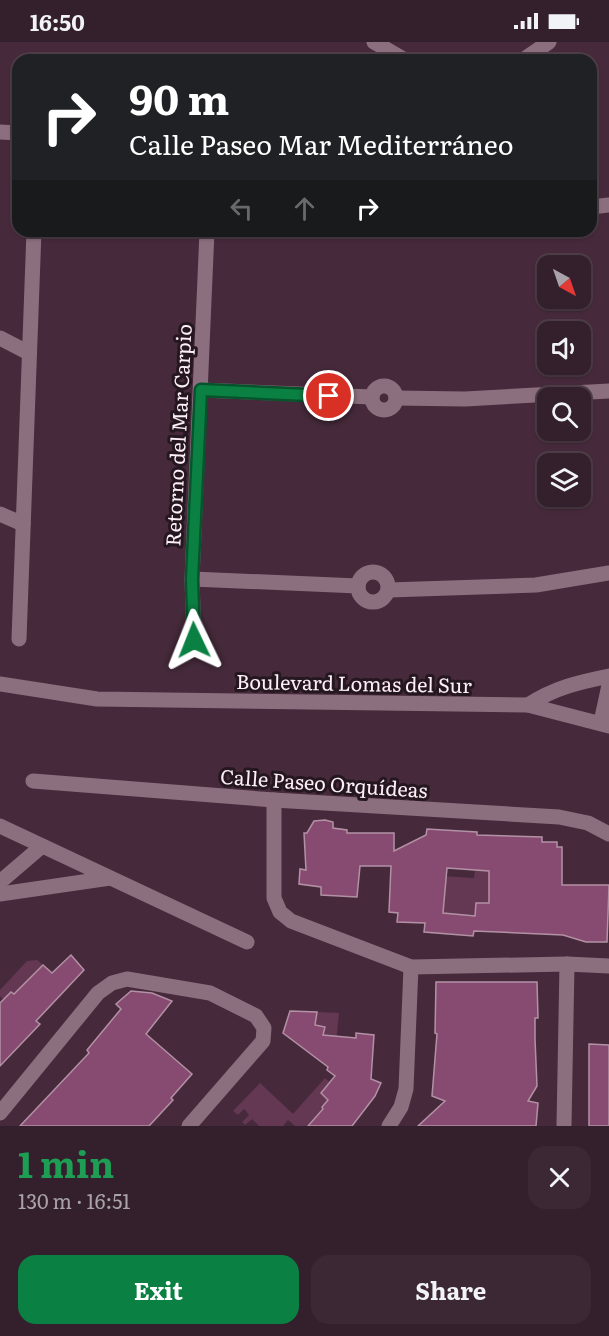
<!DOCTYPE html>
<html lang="en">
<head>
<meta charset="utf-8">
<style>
  body { margin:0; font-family:Literata,serif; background:#3c2834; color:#f1f3f6; height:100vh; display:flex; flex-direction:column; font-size:22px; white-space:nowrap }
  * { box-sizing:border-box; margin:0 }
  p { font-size:20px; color:#a9a3a9 }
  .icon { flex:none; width:33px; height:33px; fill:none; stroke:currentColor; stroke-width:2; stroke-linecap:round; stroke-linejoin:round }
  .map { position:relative; height:1084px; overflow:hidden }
  .side { display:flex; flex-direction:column; background:#34202c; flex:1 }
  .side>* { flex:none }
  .banner { position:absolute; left:12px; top:12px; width:585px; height:183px; border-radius:18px; box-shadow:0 2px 4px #0004,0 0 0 2px #4e3e48; background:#202124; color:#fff; overflow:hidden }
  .needle { width:39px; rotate:140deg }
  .tools { position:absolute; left:537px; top:213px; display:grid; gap:12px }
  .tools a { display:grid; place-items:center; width:54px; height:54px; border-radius:12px; background:#34202c; box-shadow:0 2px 4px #0004,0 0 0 2px #4e3e48; font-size:30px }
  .pin { position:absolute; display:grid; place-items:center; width:51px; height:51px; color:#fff; margin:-26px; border:3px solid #fff; border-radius:50%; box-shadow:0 2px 6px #0007 }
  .me { position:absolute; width:66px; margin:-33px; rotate:358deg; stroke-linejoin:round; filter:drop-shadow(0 0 4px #0008) }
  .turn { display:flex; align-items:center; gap:21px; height:126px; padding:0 18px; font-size:27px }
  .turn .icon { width:78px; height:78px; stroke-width:2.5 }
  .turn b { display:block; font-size:42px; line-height:51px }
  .lanes { display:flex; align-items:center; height:57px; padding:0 18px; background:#0003; justify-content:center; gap:30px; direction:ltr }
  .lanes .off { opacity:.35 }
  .round { display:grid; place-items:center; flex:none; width:63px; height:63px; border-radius:18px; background:#3c2834 }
  .summary { display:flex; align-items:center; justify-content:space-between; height:102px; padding:0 18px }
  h1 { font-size:36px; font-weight:700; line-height:45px; color:#1e9e55 }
  .action { display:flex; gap:12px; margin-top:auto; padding:12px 18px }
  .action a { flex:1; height:69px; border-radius:18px; background:#0b8043; color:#fff; font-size:24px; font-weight:700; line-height:69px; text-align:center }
  .action a+a { background:#3c2834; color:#f1f3f6 }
  .status { display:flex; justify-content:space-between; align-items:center; height:42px; padding:0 30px; background:#34202c; direction:ltr }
  .status svg { height:16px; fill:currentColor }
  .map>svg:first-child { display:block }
</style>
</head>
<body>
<div class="status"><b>16:50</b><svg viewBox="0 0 49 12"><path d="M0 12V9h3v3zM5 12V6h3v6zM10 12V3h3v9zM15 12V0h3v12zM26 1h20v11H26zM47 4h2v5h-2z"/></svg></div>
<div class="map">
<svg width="609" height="1084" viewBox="0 0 609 1084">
  <rect width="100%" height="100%" fill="#462a3b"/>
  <g fill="#643753">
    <polygon points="475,828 492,829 503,851 489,851 489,861 476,861 475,874 443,871 445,848 390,845 391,831 474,836"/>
    <polygon points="37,918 43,923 33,933 42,943 4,958 0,954 0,948 27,919"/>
    <polygon points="317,970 339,971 336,1001 322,996 325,986 315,983"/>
    <polygon points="325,1036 330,1040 321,1051 328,1058 322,1065 335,1077 320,1070 308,1084 295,1084 288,1078 283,1084 259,1084 252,1077 245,1083 242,1080 249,1073 244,1067 238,1073 233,1069 260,1041 293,1072"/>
  </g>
  <g fill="#874a70" stroke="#b391a5" stroke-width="1.5" fill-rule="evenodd">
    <path d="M325,778L333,780V786L347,788V791H394V809L426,793L427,787L477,790V793L542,795V800H557V805H562V843H609L607,900H586L563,893L474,889L473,894L424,890L425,881L397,880L398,871L389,870L391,824H360L357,855L321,853V845L299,842L300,827L306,828L304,791H307L314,779ZM447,826L489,829V861H476L475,874L443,871Z"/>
    <polygon points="71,913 84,928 36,979 40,982 0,1024 0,961 11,950 14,952 43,923 52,931"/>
    <polygon points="436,940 537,940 538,976 535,976 535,997 537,1044 528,1059 538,1061 536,1084 418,1084 445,1059 432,1054 437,992 435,991"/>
    <polygon points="131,949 152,951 172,959 146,992 192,1032 171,1056 173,1058 149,1084 20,1084 89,1011 87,1008 121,967 116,962"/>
    <polygon points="290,969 317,970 315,983 325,985 323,993 356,996 356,991 374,993 371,1037 381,1041 375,1054 352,1084 308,1084 323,1067 322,1065 328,1058 321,1051 335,1034 327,1028 328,1025 283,991"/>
    <polygon points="589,1002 609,1003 609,1084 589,1084"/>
  </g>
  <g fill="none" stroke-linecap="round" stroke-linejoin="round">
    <g stroke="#8c6f7f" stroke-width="15">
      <polyline points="374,0 405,18"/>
      <polyline points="523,18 549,0"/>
      <polyline points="0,90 18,91"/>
      <polyline points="591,165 609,163"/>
      <polyline points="0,296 29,311"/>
      <circle cx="384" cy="356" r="12"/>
      <polyline points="201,348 372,355"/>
      <polyline points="396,356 465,357 609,349"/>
      <polyline points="0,472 23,482"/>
      <circle cx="373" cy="545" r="15"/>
      <polyline points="192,537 358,544"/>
      <polyline points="389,548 536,543 609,531"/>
      <polyline points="19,597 34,189"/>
      <polyline points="194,598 192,537 207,189"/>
      <polyline points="0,642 97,657 528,663 609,684"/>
      <path d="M528,663C554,646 579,640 609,634"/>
      <polyline points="601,680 609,643"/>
      <polyline points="33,739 274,758 559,775 588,781 609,792"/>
      <polyline points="274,758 274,856 280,870 291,879 411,925 567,922 609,924"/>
      <polyline points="0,784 247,900"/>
      <polyline points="0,840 42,804"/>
      <polyline points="0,852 110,836"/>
      <polyline points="0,1071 98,951 112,941 127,937 210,951 256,974 264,986 263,999 189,1084"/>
      <polyline points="389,1084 401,1065 406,1047 411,925"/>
      <polyline points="564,1084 567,922"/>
    </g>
  </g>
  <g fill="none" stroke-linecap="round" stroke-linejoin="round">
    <g stroke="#07532c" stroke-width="15">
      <polyline id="route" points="194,598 192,537 201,348 329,354"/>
    </g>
    <use href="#route" stroke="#0b8043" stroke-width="10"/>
  </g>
  <g text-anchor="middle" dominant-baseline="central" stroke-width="6" stroke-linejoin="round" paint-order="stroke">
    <g font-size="20" fill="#feeef7" stroke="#24171f">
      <text transform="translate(177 393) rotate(-87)">Retorno del Mar Carpio</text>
      <text transform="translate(354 640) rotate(1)">Boulevard Lomas del Sur</text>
      <text transform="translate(324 740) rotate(4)">Calle Paseo Orquídeas</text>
    </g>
  </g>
</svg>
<div class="tools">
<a><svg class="needle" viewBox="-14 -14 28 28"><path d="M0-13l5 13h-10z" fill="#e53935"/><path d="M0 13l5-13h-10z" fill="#a9a3a9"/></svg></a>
<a><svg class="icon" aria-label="sound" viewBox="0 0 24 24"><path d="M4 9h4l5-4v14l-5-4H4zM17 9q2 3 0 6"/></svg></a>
<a><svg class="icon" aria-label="search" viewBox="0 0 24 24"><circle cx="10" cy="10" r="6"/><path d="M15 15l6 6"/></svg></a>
<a><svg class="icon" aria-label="layers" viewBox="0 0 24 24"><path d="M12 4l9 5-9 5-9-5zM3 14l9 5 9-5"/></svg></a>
</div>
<div class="pin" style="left:329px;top:354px;background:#d93025"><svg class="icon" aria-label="arrive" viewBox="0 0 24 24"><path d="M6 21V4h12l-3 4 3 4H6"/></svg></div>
<svg class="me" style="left:194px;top:598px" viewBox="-20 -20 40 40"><path d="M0-17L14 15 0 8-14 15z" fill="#0b8043" stroke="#fff" stroke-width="4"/></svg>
<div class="banner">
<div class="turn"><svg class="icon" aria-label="right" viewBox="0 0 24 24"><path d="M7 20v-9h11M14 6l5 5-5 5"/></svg><div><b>90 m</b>Calle Paseo Mar Mediterráneo</div></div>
<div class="lanes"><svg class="icon off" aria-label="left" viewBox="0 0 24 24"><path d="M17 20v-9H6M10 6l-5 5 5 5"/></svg><svg class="icon off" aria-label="ahead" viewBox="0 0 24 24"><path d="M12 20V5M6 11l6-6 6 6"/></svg><svg class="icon" aria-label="right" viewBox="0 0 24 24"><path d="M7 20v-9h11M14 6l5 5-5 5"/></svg></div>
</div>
</div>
<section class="side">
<div class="summary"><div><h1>1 min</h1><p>130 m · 16:51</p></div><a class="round"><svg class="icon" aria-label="close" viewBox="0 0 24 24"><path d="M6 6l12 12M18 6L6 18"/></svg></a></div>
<div class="action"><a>Exit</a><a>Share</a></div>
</section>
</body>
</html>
